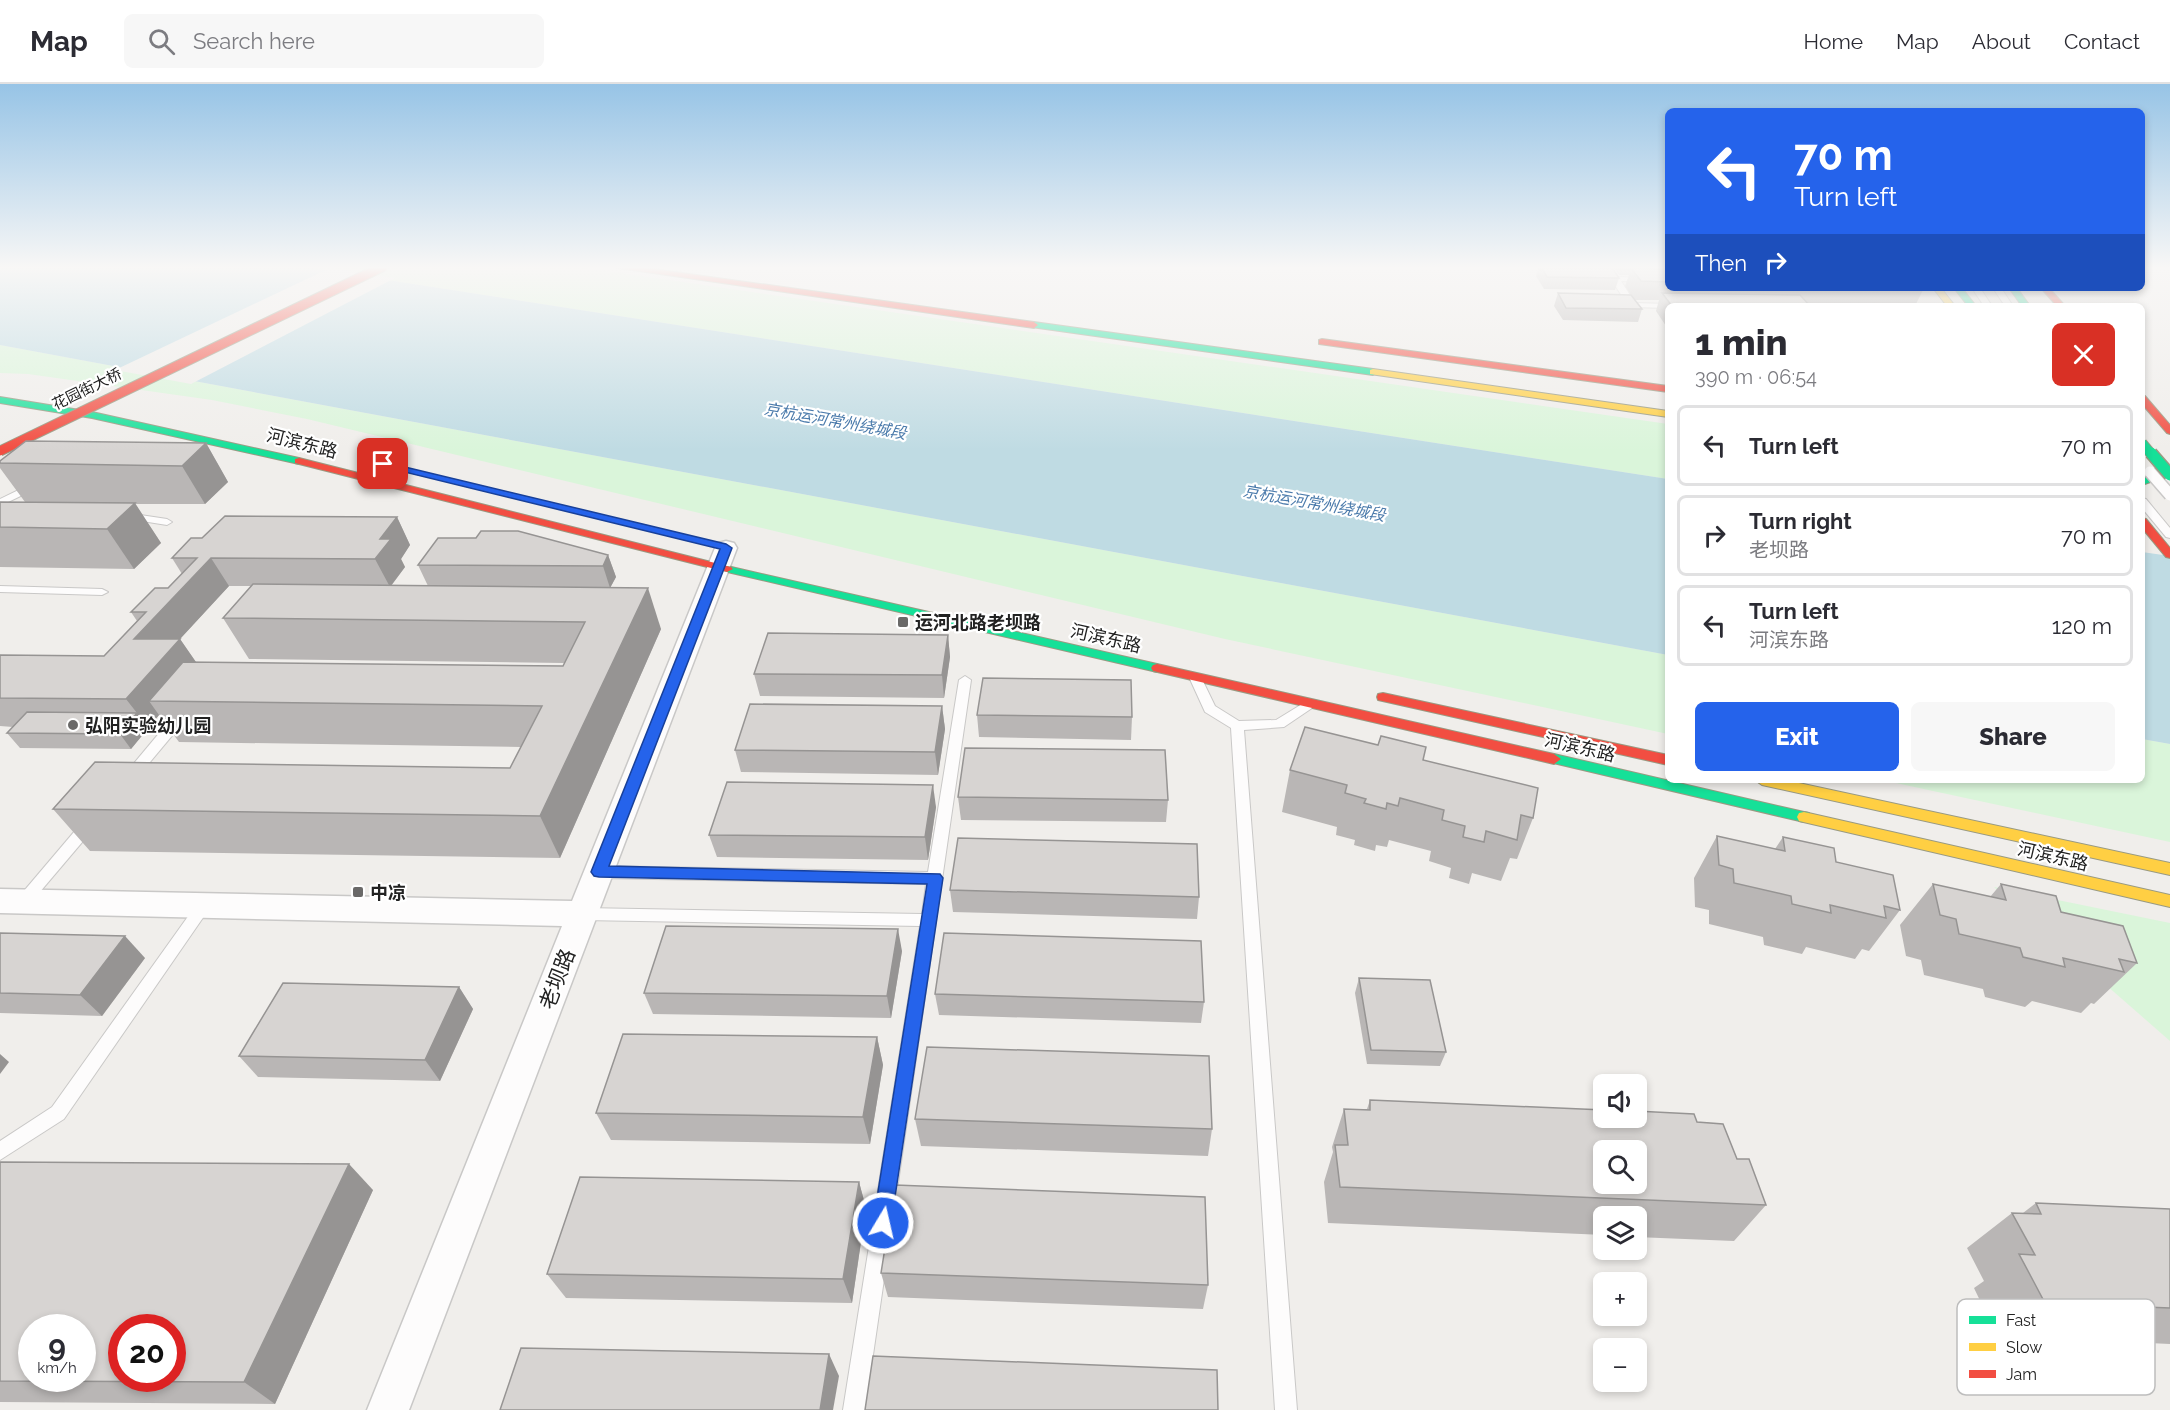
<!DOCTYPE html>
<html lang="en">
<head>
<meta charset="utf-8">
<style>
  body { margin:0; font-family:Raleway,"Noto Sans SC",sans-serif; background:#f7f7f7; color:#2b2b33; height:100vh; display:flex; flex-direction:column; font-size:22px; white-space:nowrap }
  * { box-sizing:border-box; margin:0 }
  p { font-size:20px; color:#7c7c81 }
  .icon { flex:none; width:33px; height:33px; fill:none; stroke:currentColor; stroke-width:2; stroke-linecap:round; stroke-linejoin:round }
  .map { position:relative; flex:1; overflow:hidden }
  .drawer { position:absolute; left:1665px; top:219px; width:480px; height:480px; display:flex; flex-direction:column; background:#fff; border-radius:9px; box-shadow:0 3px 9px #0003 }
  .drawer>* { flex:none }
  .banner { position:absolute; left:1665px; top:24px; width:480px; height:183px; border-radius:9px; box-shadow:0 3px 9px #0003; background:#2563eb; color:#fff; overflow:hidden }
  .controls { position:absolute; left:1593px; top:990px; display:grid; gap:12px }
  .controls a { display:grid; place-items:center; width:54px; height:54px; border-radius:9px; background:#fff; box-shadow:0 3px 9px #0003; font-size:30px }
  .speed { position:absolute; left:18px; top:1230px; display:flex; gap:12px; font-size:30px; font-weight:700; text-align:center }
  .speed>* { display:grid; place-content:center; width:78px; height:78px; border-radius:50%; background:#fff; box-shadow:0 3px 9px #0003; line-height:1 }
  .speed small { font-size:15px; font-weight:400 }
  .speed .limit { border:9px solid #d22; background:#fff; color:#111 }
  .pin { position:absolute; display:grid; place-items:center; width:51px; height:51px; color:#fff; margin:-26px; border-radius:12px; box-shadow:0 3px 9px #0006 }
  .me { position:absolute; width:66px; margin:-33px; rotate:9deg; stroke-linejoin:round; filter:drop-shadow(0 0 4px #0008) }
  .turn { display:flex; align-items:center; gap:21px; height:126px; padding:0 30px; font-size:27px }
  .turn .icon { width:78px; height:78px; stroke-width:2.5 }
  .turn b { display:block; font-size:42px; line-height:51px }
  .then { display:flex; align-items:center; height:57px; padding:0 30px; background:#0003; gap:12px; font-size:22px }
  .round { display:grid; place-items:center; flex:none; width:63px; height:63px; border-radius:9px; background:#f7f7f7 }
  .head { display:flex; align-items:center; justify-content:space-between; height:102px; padding:0 30px }
  h1 { font-size:36px; font-weight:800; line-height:45px }
  .action { display:flex; gap:12px; margin-top:auto; padding:12px 30px }
  .action a { flex:1; height:69px; border-radius:9px; background:#2563eb; color:#fff; font-size:24px; font-weight:800; line-height:69px; text-align:center }
  .action a+a { background:#f7f7f7; color:#2b2b33 }
  ul { padding:0; list-style:none }
  li { display:flex; align-items:center; gap:18px; height:81px; margin:0 12px 9px; padding:0 18px; border:3px solid #e1e1e2; border-radius:9px }
  li div { flex:1 }
  li b { display:block; font-size:22px }
  li em { font-style:normal }
  header { display:flex; align-items:center; gap:36px; box-sizing:border-box; height:84px; padding:0 30px; background:#fff; border-bottom:2px solid #e1e1e2 }
  header strong { font-size:28px }
  nav { display:flex; gap:33px; margin-inline-start:auto; font-size:21px }
  .search { width:420px; height:54px; background:#f7f7f7; display:flex; align-items:center; gap:15px; box-sizing:border-box; padding:0 21px; border-radius:9px; color:#7c7c81; font-size:22px }
  .map>svg:first-child { display:block }
</style>
</head>
<body>
<header>
<strong>Map</strong>
<div class="search"><svg class="icon" aria-label="search" viewBox="0 0 24 24"><circle cx="10" cy="10" r="6"/><path d="M15 15l6 6"/></svg>Search here</div>
<nav><a>Home</a><a>Map</a><a>About</a><a>Contact</a></nav>
</header>
<div class="map">
<svg width="2170" height="1326" viewBox="0 0 2170 1326">
  <rect width="100%" height="100%" fill="#f0eeeb"/>
  <g fill="#daf5da">
    <polygon points="297,182 572,182 1668,340 1668,395"/>
    <polygon points="0,261 1668,571 1668,650 1225,555 307,335 212,316 28,290 0,289"/>
    <polygon points="2142,655 2170,660 2170,758 1882,696 2142,696"/>
    <polygon points="1994,803 2170,839 2170,957"/>
  </g>
  <g fill="#bfdbe3">
    <polygon points="0,182 297,182 1668,395 1668,571 0,261"/>
    <polygon points="2142,468 2170,472 2170,660 2142,655"/>
  </g>
  <polygon fill="#f0eeeb" points="330,184 395,194 191,300 115,286"/>
  <g fill="none" stroke-linecap="round" stroke-linejoin="round">
    <g stroke="#c9c8c7" stroke-width="2">
      <g id="lane">
        <polygon points="1612,193 1668,194 1668,198 1621,197 1635,219 1669,220 1673,222 1668,222 1668,224 1629,223 1611,195"/>
        <polygon points="1972,204 1980,204 1992,222 1984,222"/>
        <polygon points="1993,204 2001,204 2013,222 2005,222"/>
        <polygon points="35,398 40,401 39,403 0,422 0,415"/>
        <polygon points="2142,414 2146,415 2170,444 2170,454 2166,453 2142,424"/>
        <polygon points="127,429 167,435 172,438 167,441 123,434 123,430"/>
        <polygon points="0,502 102,505 108,508 102,511 0,508"/>
        <polygon points="1195,589 1201,593 1215,622 1239,637 1276,636 1307,617 1312,616 1318,620 1284,643 1244,646 1297,1326 1275,1326 1231,644 1205,628 1189,593"/>
        <polygon points="965,592 971,596 865,1326 843,1326 920,842 583,836 578,834 575,830 578,826 583,824 922,830 926,800 599,794 594,792 592,788 594,784 599,782 928,788 959,596"/>
        <polygon points="181,628 188,632 186,635 135,696 125,696 123,693 125,690 176,629"/>
        <polygon points="90,734 95,735 97,739 95,743 28,822 23,824 18,822 15,818 18,814 85,735"/>
        <polygon points="204,815 209,817 212,821 209,825 64,1035 0,1076 0,1057 52,1023 199,817"/>
      </g>
    </g>
    <g stroke="#c9c8c7" stroke-width="3">
      <polygon id="street" points="726,457 734,459 737,464 409,1326 367,1326 562,842 0,829 0,805 572,817 715,464 718,459"/>
    </g>
    <g stroke="#999a82" stroke-width="2">
      <g id="fast">
        <polygon points="1954,204 1962,204 1976,222 1968,222"/>
        <polygon points="2009,204 2017,204 2030,222 2022,222"/>
        <polygon points="1034,238 1373,285 1378,288 1373,291 1031,243 1031,239"/>
        <polygon points="0,313 92,328 299,374 304,377 299,380 92,334 0,319"/>
        <polygon points="2170,385 2170,391 2142,401 2142,395"/>
        <polygon points="727,482 1157,580 1163,584 1157,588 723,487 721,485"/>
        <polygon points="1554,670 1804,728 1809,729 1811,733 1809,737 1804,738 1549,678 1547,675 1549,672"/>
      </g>
    </g>
    <g stroke="#999a82" stroke-width="2">
      <g id="slow">
        <polygon points="1933,204 1941,204 1955,222 1947,222"/>
        <polygon points="1373,285 1668,327 1668,333 1370,290 1370,286"/>
        <polygon points="1755,696 1785,696 2170,779 2170,791 1762,701"/>
        <polygon points="1804,728 2170,811 2170,823 1799,737 1797,733 1799,729"/>
      </g>
    </g>
    <g stroke="#999a82" stroke-width="2">
      <g id="jam">
        <polygon points="614,182 632,182 1034,238 1038,241 1034,244 618,184"/>
        <polygon points="2041,204 2049,204 2065,222 2057,222"/>
        <polygon points="1322,255 1668,302 1668,308 1319,260 1319,256"/>
        <polygon points="2142,311 2145,312 2170,341 2170,350 2167,349 2142,320"/>
        <polygon points="299,374 731,483 733,485 727,488 295,379 295,375"/>
        <polygon points="2142,434 2146,435 2170,464 2170,474 2166,473 2142,444"/>
        <polygon points="1157,580 1554,670 1561,675 1554,680 1153,587 1151,584 1153,581"/>
        <polygon points="1383,609 1668,671 1668,681 1378,616 1377,613 1378,610"/>
      </g>
    </g>
    <use href="#lane" fill="#fdfcfc" fill-rule="evenodd"/>
    <use href="#street" fill="#fdfcfc" fill-rule="evenodd"/>
    <use href="#fast" fill="#16e098" fill-rule="evenodd"/>
    <use href="#slow" fill="#ffcf43" fill-rule="evenodd"/>
    <use href="#jam" fill="#f24e42" fill-rule="evenodd"/>
    <g stroke="#c9c8c7" stroke-width="14" stroke-linecap="butt">
      <polyline id="lane-bridge" points="2150,388 2170,411"/>
    </g>
    <g stroke="#999a82" stroke-width="11" stroke-linecap="butt">
      <polyline id="fast-bridge-far1" points="2142,359 2152,371"/>
    </g>
    <g stroke="#999a82" stroke-width="14" stroke-linecap="butt">
      <polyline id="fast-bridge" points="2151,369 2170,391"/>
    </g>
    <g stroke="#999a82" stroke-width="11" stroke-linecap="butt">
      <polyline id="jam-bridge" points="0,367 384,182"/>
    </g>
    <use href="#lane-bridge" stroke="#fdfcfc" stroke-width="11"/>
    <use href="#fast-bridge-far1" stroke="#16e098" stroke-width="9"/>
    <use href="#fast-bridge" stroke="#16e098" stroke-width="11"/>
    <use href="#jam-bridge" stroke="#f24e42" stroke-width="9"/>
  </g>
  <g fill="#b9b6b5" fill-rule="evenodd">
    <polygon points="1539,182 1611,182 1619,194 1615,206 1544,205 1536,192"/>
    <polygon points="1613,182 1668,182 1668,204 1924,204 1915,222 1808,220 1810,222 1668,222 1668,242 1666,242 1656,227 1659,216 1635,216 1642,225 1638,238 1563,236 1554,222 1558,209 1631,211 1625,202 1629,191 1619,191"/>
    <polygon points="206,359 228,398 205,420 135,420 161,459 134,485 0,483 0,418 25,418 0,384 0,377"/>
    <path d="M397,433L410,461L401,475L405,483L391,502H428L418,481L608,471L616,493L610,504L661,545L560,774L90,767L53,725L510,684L521,663L179,658L159,631L131,665L20,664L7,649L13,643L0,642V571L104,572L137,537L131,528L168,504L182,490L172,474L202,454ZM229,502H251L223,534L249,575L564,579L563,582L196,578L180,555Z"/>
    <polygon points="948,551 950,573 944,614 760,612 754,590"/>
    <polygon points="942,622 945,645 938,691 741,688 735,666"/>
    <polygon points="977,631 1132,633 1131,656 979,653"/>
    <polygon points="1423,676 1533,734 1517,775 1510,774 1501,797 1472,789 1469,800 1449,794 1451,784 1429,777 1431,767 1389,756 1387,763 1376,761 1375,767 1354,761 1355,756 1336,751 1337,743 1282,728 1290,686"/>
    <polygon points="958,713 1168,716 1166,738 961,736"/>
    <polygon points="936,723 928,776 717,773 709,751"/>
    <polygon points="1717,752 1775,765 1783,753 1836,778 1900,826 1869,867 1862,865 1855,875 1806,863 1802,870 1764,861 1763,853 1709,840 1709,826 1695,823 1694,794"/>
    <polygon points="1933,800 1990,813 2001,800 2061,828 2137,879 2094,920 2091,919 2081,929 2032,917 2025,923 1985,913 1983,905 1924,891 1921,876 1906,872 1900,841"/>
    <polygon points="950,806 1199,813 1197,835 953,828"/>
    <polygon points="0,849 145,874 102,932 0,929"/>
    <polygon points="902,867 891,934 653,930 644,909"/>
    <polygon points="1359,894 1446,968 1440,982 1367,980 1355,909"/>
    <polygon points="459,903 473,925 440,997 258,993 239,972"/>
    <polygon points="935,910 1204,918 1201,939 939,931"/>
    <polygon points="877,953 883,981 870,1060 611,1056 596,1029"/>
    <polygon points="1370,1016 1697,1038 1737,1075 1766,1121 1734,1157 1636,1153 1636,1132 1604,1132 1604,1151 1328,1139 1324,1098 1333,1068 1332,1063 1344,1025 1367,1025"/>
    <polygon points="915,1035 1212,1045 1208,1072 921,1062"/>
    <polygon points="0,1078 373,1106 275,1320 0,1318"/>
    <polygon points="859,1098 866,1124 852,1219 566,1214 547,1190"/>
    <polygon points="2036,1119 2170,1125 2170,1260 1997,1252 1974,1204 1984,1197 1967,1164 2012,1129 2023,1129"/>
    <polygon points="881,1189 1208,1201 1203,1225 888,1213"/>
  </g>
  <g fill="#969493">
    <polygon points="206,359 228,398 205,420 182,382"/>
    <polygon points="135,419 161,459 134,485 107,445"/>
    <polygon points="397,433 410,461 401,475 405,483 390,503 375,475 380,455"/>
    <polygon points="608,471 616,493 610,504 603,482"/>
    <polygon points="211,474 229,502 180,555 200,584 149,617 159,631 131,665 120,650 137,629 126,615 134,555"/>
    <polygon points="648,504 661,545 560,774 540,732"/>
    <polygon points="948,551 950,573 944,614 942,591"/>
    <polygon points="942,622 945,645 938,691 935,668"/>
    <polygon points="933,701 936,723 928,776 925,753"/>
    <polygon points="898,845 902,867 891,934 887,912"/>
    <polygon points="125,852 145,874 102,932 80,911"/>
    <polygon points="459,903 473,925 440,997 425,976"/>
    <polygon points="877,953 883,981 870,1060 863,1033"/>
    <polygon points="0,970 9,978 0,990"/>
    <polygon points="349,1080 373,1106 275,1320 244,1298"/>
    <polygon points="859,1098 866,1124 852,1219 843,1195"/>
    <polygon points="829,1270 839,1292 833,1326 820,1326"/>
  </g>
  <g fill="#d7d4d2" stroke="#969493" stroke-width="1.5" fill-rule="evenodd">
    <polygon points="1541,182 1611,182 1619,194 1547,193"/>
    <polygon points="1631,184 1668,185 1668,198 1641,197"/>
    <polygon points="1558,209 1631,211 1642,225 1566,224"/>
    <polygon points="1662,209 1800,211 1810,222 1672,222"/>
    <polygon points="26,357 206,359 182,382 0,379 0,377"/>
    <polygon points="0,418 135,419 107,445 0,443"/>
    <polygon points="225,432 397,433 380,455 391,455 375,475 211,474 134,555 180,555 126,615 0,614 0,571 104,572 146,528 131,528 155,504 168,504 197,474 172,474 191,454 202,454"/>
    <polygon points="481,447 518,447 608,471 603,482 418,481 438,454 476,454"/>
    <polygon points="253,500 648,504 540,732 53,725 95,678 510,684 542,622 149,617 183,578 563,582 585,538 223,534"/>
    <polygon points="768,549 948,551 942,591 754,590"/>
    <polygon points="983,594 1131,596 1132,633 977,631"/>
    <polygon points="750,620 942,622 935,668 735,666"/>
    <polygon points="27,628 137,629 120,650 7,649"/>
    <polygon points="1305,643 1378,661 1381,652 1426,663 1423,676 1538,704 1533,734 1521,731 1517,756 1486,747 1484,758 1463,753 1465,742 1442,736 1444,726 1400,714 1398,722 1387,719 1386,725 1364,719 1366,715 1345,709 1347,701 1290,686"/>
    <polygon points="965,664 1165,666 1168,716 958,713"/>
    <polygon points="727,698 933,701 925,753 709,751"/>
    <polygon points="1717,752 1785,767 1783,753 1834,764 1836,778 1893,791 1900,826 1884,822 1886,834 1830,821 1831,829 1792,820 1791,812 1734,799 1733,785 1719,781"/>
    <polygon points="958,754 1197,760 1199,813 950,806"/>
    <polygon points="1933,800 2006,816 2001,800 2056,812 2061,828 2123,842 2137,879 2119,875 2124,888 2063,874 2065,883 2023,873 2020,864 1959,850 1956,835 1940,831"/>
    <polygon points="666,842 898,845 887,912 644,909"/>
    <polygon points="0,849 125,852 80,911 0,909"/>
    <polygon points="944,849 1201,857 1204,918 935,910"/>
    <polygon points="1359,894 1430,896 1446,968 1371,966"/>
    <polygon points="283,899 459,903 425,976 239,972"/>
    <polygon points="623,950 877,953 863,1033 596,1029"/>
    <polygon points="927,963 1209,972 1212,1045 915,1035"/>
    <path d="M1370,1016L1604,1026V1034H1636V1027L1694,1030L1697,1038L1723,1040L1737,1075H1749L1766,1121L1340,1103L1335,1061H1348L1344,1025L1370,1026ZM1604,1066H1636V1100H1604Z"/>
    <path d="M0,1078L349,1080L244,1298L0,1297ZM32,1244H82V1294H32ZM122,1244H172V1294H122Z"/>
    <polygon points="580,1093 859,1098 843,1195 547,1190"/>
    <polygon points="895,1101 1205,1113 1208,1201 881,1189"/>
    <polygon points="2036,1119 2170,1125 2170,1224 2045,1219 2019,1170 2035,1171 2012,1129 2041,1130"/>
    <polygon points="521,1264 829,1270 820,1326 500,1326"/>
    <polygon points="873,1272 1217,1286 1218,1326 865,1326"/>
  </g>
  <linearGradient id="sky" x2="0" y2="1"><stop stop-color="#97c4e6"/><stop offset="0.5" stop-color="#f8f7f6"/><stop offset="1" stop-color="#f8f7f6" stop-opacity="0"/></linearGradient>
  <rect width="2170" height="367" fill="url(#sky)"/>
  <polygon fill="#2563eb" stroke="#184099" stroke-width="1.5" points="380,377 726,460 732,464 609,782 940,790 943,794 890,1146 883,1149 876,1146 873,1139 927,800 599,793 594,792 591,788 720,465 380,382"/>
  <g fill="#6a6968" stroke="#fff" stroke-width="2">
    <rect x="897" y="532" width="12" height="12" rx="3"/>
    <circle cx="73" cy="641" r="6"/>
    <rect x="352" y="802" width="12" height="12" rx="3"/>
  </g>
  <g text-anchor="middle" dominant-baseline="central" stroke-width="4.5" stroke-linejoin="round" paint-order="stroke">
    <g font-size="15" fill="#222" stroke="#fff">
      <text transform="translate(87 305) rotate(-26)">花园街大桥</text>
    </g>
    <g font-size="16" font-style="italic" fill="#4a7aab" stroke="#fff">
      <text transform="translate(835 337) rotate(10)">京杭运河常州绕城段</text>
      <text transform="translate(1314 419) rotate(10)">京杭运河常州绕城段</text>
    </g>
    <g font-size="18" fill="#222" stroke="#fff">
      <text transform="translate(302 359) rotate(14)">河滨东路</text>
      <text transform="translate(1106 554) rotate(13)">河滨东路</text>
      <text transform="translate(1580 663) rotate(13)">河滨东路</text>
      <text transform="translate(2053 772) rotate(13)">河滨东路</text>
    </g>
    <g font-size="18" font-weight="bold" fill="#222" stroke="#fff" text-anchor="start">
      <text x="915" y="538">运河北路老坝路</text>
      <text x="85" y="641">弘阳实验幼儿园</text>
      <text x="370" y="808">中凉</text>
    </g>
    <g font-size="21" fill="#222" stroke="#fff">
      <text transform="translate(557 895) rotate(-69)">老坝路</text>
    </g>
  </g>
  <rect x="1957" y="1215" width="198" height="96" rx="9" fill="#fff" stroke="#bdbdbd" stroke-width="1.5"/>
  <rect x="1969" y="1232" width="27" height="8" fill="#16e098"/>
  <rect x="1969" y="1259" width="27" height="8" fill="#ffcf43"/>
  <rect x="1969" y="1286" width="27" height="8" fill="#f24e42"/>
  <g font-size="16" fill="#222">
    <text x="2006" y="1242">Fast</text>
    <text x="2006" y="1269">Slow</text>
    <text x="2006" y="1296">Jam</text>
  </g>
</svg>
<div class="controls">
<a><svg class="icon" aria-label="sound" viewBox="0 0 24 24"><path d="M4 9h4l5-4v14l-5-4H4zM17 9q2 3 0 6"/></svg></a>
<a><svg class="icon" aria-label="search" viewBox="0 0 24 24"><circle cx="10" cy="10" r="6"/><path d="M15 15l6 6"/></svg></a>
<a><svg class="icon" aria-label="layers" viewBox="0 0 24 24"><path d="M12 4l9 5-9 5-9-5zM3 14l9 5 9-5"/></svg></a>
<a>+</a>
<a>−</a>
</div>
<div class="speed"><div>9<small>km/h</small></div><div class="limit">20</div></div>
<div class="pin" style="left:383px;top:380px;background:#d93025"><svg class="icon" aria-label="arrive" viewBox="0 0 24 24"><path d="M6 21V4h12l-3 4 3 4H6"/></svg></div>
<svg class="me" style="left:883px;top:1139px" viewBox="-20 -20 40 40"><circle r="17" fill="#2563eb" stroke="#fff" stroke-width="3"/><path d="M0-11L8 9 0 5-8 9z" fill="#fff"/></svg>
<div class="banner">
<div class="turn"><svg class="icon" aria-label="left" viewBox="0 0 24 24"><path d="M17 20v-9H6M10 6l-5 5 5 5"/></svg><div><b>70 m</b>Turn left</div></div>
<div class="then">Then<svg class="icon" aria-label="right" viewBox="0 0 24 24"><path d="M7 20v-9h11M14 6l5 5-5 5"/></svg></div>
</div>
<section class="drawer">
<div class="head"><div><h1>1 min</h1><p>390 m · 06:54</p></div><a class="round" style="background:#d93025;color:#fff"><svg class="icon" aria-label="close" viewBox="0 0 24 24"><path d="M6 6l12 12M18 6L6 18"/></svg></a></div>
<ul>
<li><svg class="icon" aria-label="left" viewBox="0 0 24 24"><path d="M17 20v-9H6M10 6l-5 5 5 5"/></svg><div><b>Turn left</b></div><em>70 m</em></li>
<li><svg class="icon" aria-label="right" viewBox="0 0 24 24"><path d="M7 20v-9h11M14 6l5 5-5 5"/></svg><div><b>Turn right</b><p>老坝路</p></div><em>70 m</em></li>
<li><svg class="icon" aria-label="left" viewBox="0 0 24 24"><path d="M17 20v-9H6M10 6l-5 5 5 5"/></svg><div><b>Turn left</b><p>河滨东路</p></div><em>120 m</em></li>
</ul>
<div class="action"><a>Exit</a><a>Share</a></div>
</section>
</div>
</body>
</html>
